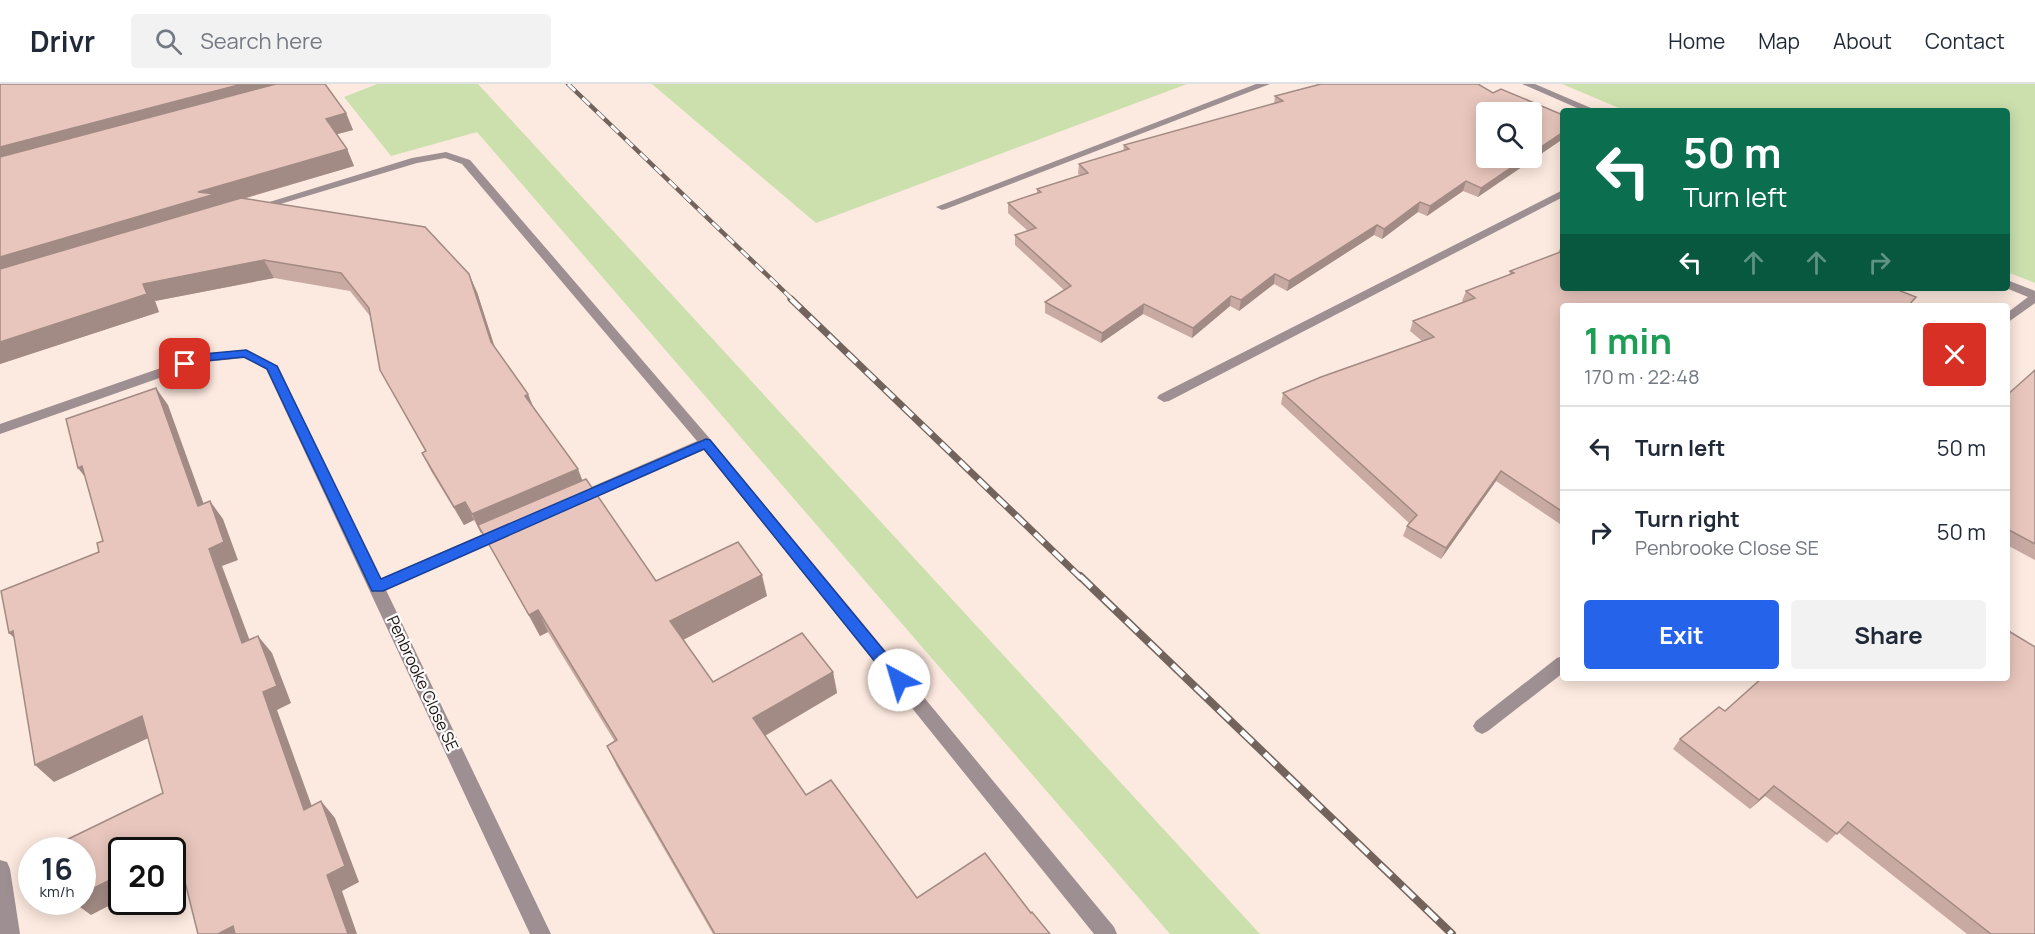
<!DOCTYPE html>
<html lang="en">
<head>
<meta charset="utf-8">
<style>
  body { margin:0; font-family:Manrope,sans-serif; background:#f2f2f3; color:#1f2937; height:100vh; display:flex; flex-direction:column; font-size:22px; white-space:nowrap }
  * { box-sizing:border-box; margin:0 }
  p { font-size:20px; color:#747a83 }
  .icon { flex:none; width:33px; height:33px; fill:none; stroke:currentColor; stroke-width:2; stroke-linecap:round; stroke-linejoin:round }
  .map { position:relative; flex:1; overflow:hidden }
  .details { position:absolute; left:1560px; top:219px; width:450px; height:378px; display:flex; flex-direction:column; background:#fff; border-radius:6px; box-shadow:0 3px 15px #0003 }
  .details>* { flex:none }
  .hud { position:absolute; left:1560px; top:24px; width:450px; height:183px; border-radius:6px; box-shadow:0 3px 15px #0003; background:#0b6e4f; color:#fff; overflow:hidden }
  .buttons { position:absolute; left:1476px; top:18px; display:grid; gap:12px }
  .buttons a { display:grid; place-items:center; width:66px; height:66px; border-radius:6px; background:#fff; box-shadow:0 3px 15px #0003; font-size:30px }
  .speed { position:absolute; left:18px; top:753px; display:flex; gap:12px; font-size:30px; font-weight:700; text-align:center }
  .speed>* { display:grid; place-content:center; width:78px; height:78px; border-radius:50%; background:#fff; box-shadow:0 3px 15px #0003; line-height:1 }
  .speed small { font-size:15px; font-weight:400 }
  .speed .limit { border:3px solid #111; border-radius:9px; background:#fff; color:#111 }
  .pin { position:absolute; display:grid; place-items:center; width:51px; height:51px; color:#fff; margin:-26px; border-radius:12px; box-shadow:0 3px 9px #0006 }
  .me { position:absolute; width:66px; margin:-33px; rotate:321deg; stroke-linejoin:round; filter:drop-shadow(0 0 4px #0008) }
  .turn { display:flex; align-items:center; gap:21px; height:126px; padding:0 24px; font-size:27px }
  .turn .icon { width:78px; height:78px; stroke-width:2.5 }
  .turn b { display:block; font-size:42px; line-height:51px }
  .lanes { display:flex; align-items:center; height:57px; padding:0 24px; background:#0003; justify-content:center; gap:30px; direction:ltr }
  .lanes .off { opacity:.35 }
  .round { display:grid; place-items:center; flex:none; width:63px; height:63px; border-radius:6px; background:#f2f2f3 }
  .summary { display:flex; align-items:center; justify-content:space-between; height:102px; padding:0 24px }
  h1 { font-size:36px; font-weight:700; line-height:45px; color:#1e9e55 }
  .button { display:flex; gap:12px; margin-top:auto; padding:12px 24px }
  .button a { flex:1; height:69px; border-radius:6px; background:#2563eb; color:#fff; font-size:24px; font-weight:700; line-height:69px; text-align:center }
  .button a+a { background:#f2f2f3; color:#1f2937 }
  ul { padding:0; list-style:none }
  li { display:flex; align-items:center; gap:18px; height:84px; padding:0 24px; border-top:2px solid #e0e1e3 }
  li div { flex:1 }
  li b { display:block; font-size:22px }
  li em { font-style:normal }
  header { display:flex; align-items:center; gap:36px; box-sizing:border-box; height:84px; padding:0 30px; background:#fff; border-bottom:2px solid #e0e1e3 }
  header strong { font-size:28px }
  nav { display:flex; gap:33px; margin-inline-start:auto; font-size:21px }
  .search { width:420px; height:54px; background:#f2f2f3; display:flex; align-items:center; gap:15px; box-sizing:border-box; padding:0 21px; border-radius:6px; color:#747a83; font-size:22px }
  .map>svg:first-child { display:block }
</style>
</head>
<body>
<header>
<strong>Drivr</strong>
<div class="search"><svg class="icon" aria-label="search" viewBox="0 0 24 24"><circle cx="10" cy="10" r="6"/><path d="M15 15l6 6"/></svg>Search here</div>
<nav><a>Home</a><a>Map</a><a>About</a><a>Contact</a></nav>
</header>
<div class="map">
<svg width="2035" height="850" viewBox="0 0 2035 850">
  <rect width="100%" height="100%" fill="#fce9df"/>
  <g fill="#cce0ae">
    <polygon points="377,0 478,0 1260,850 1170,850 477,48 391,72 344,13"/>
    <polygon points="652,0 1187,0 816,139"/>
    <polygon points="1562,0 2035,0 2035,199 2007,188 2007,27 1626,27"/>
  </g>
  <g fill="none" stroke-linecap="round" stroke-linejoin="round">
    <g fill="#9e8f92" fill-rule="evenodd">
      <polygon points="1256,0 1270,0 946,125 942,126 936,123"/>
      <polygon points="1522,0 1535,0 1598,27 1584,27"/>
      <polygon points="446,68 470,76 711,356 1114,843 1117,850 1094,850 704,366 583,419 573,419 571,415 573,411 697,357 462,80 445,74 417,79 257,127 253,128 247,125 412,74"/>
      <polygon points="1563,106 1563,113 1169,317 1164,318 1157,314 1159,311"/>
      <polygon points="2007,196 2035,207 2035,219 2007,239 2007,229 2028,213 2006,204"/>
      <polygon points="246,266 278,282 380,495 499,443 509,443 512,447 509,451 386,506 551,850 530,850 266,285 244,274 205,278 0,350 0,340 198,271"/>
      <polygon points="1563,572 1563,589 1488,647 1482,650 1476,647 1473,642 1476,637 1557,574"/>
      <polygon points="0,776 7,778 10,785 20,850 0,850"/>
    </g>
    <g stroke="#72645d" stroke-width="4.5">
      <polyline id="rail-far2" points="568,0 793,216"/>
    </g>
    <g stroke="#72645d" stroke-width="7">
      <polyline id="rail-far1" points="791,215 1081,494"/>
    </g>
    <g stroke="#72645d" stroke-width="8">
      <polyline id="rail" points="1080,492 1452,850"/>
    </g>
    <use href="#rail-far2" stroke="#fbfbfb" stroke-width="3" stroke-dasharray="10" stroke-linecap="butt"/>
    <use href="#rail-far1" stroke="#fbfbfb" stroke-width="4.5" stroke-dasharray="13" stroke-linecap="butt"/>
    <use href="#rail" stroke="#fbfbfb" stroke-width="5" stroke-dasharray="16" stroke-linecap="butt"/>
  </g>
  <g fill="#c8aaa3">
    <polygon points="0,0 346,29 353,46 337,50 347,65 354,82 243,115 477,208 494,263 528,310 533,322 582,397 656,497 767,512 683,556 713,598 833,588 837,609 765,652 806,711 917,814 1031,829 1050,850 713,850 617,683 607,662 615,658 548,548 540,552 482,448 481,449 474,436 464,441 431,387 422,369 425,367 380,286 370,232 350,207 274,194 155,217 159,228 0,280"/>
    <polygon points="1317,0 1478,0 1493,9 1563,31 1478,113 1463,107 1427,132 1418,128 1382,155 1374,151 1287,207 1274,200 1239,227 1230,222 1192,254 1143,230 1101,259 1045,229 1045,218 1064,206 1015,161 1015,151 1028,147 1008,129 1008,119 1037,110 1037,105 1080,91 1078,90 1079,80 1123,67 1124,61 1274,20 1275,12 1316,1"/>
    <polygon points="1563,161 1563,442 1496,397 1441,475 1403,452 1407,442 1409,439 1281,320 1283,309 1422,257 1410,247 1413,237 1463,218 1462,217 1466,207 1509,192 1510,187 1558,169 1561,162"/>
    <polygon points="2035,286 2035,476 2007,461 2007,311"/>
    <polygon points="1725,627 2035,850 1967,850 1838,748 1827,759 1765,712 1750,725 1673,665 1680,655"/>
  </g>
  <g fill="#a28b84">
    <polygon points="242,0 310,0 0,83 0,63"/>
    <polygon points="346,29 353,46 334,51 326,35"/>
    <polygon points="1563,48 1563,55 1478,113 1481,104 1525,74 1532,74 1532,69"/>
    <polygon points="347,65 354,82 221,121 0,195 0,173 198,108"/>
    <polygon points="1466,97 1463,107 1427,132 1430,122"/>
    <polygon points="1420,118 1418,128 1382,155 1384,145"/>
    <polygon points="1377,141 1374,151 1287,207 1289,197"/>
    <polygon points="264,176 274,194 155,217 159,228 0,280 0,258 143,200"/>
    <polygon points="469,190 477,208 499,276 491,258"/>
    <polygon points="1275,190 1274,200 1239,227 1241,216"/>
    <polygon points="1231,212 1230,222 1192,254 1193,244"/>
    <polygon points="1144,220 1143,230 1101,259 1102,249"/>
    <polygon points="156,304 168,321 211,440 198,422"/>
    <polygon points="528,310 535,328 525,312"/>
    <polygon points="82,382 92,402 78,384"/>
    <polygon points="578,385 585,403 481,449 472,430"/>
    <polygon points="1501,387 1496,397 1441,475 1446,464"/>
    <polygon points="210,417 223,435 238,476 222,482 257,576 242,559 209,465"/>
    <polygon points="465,418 474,436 464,441 454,423"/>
    <polygon points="762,491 767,512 677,559 670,537"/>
    <polygon points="538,526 548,548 540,552 529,531"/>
    <polygon points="13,547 27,566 9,549"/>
    <polygon points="258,552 272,569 291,619 277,626 319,742 304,726 263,608"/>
    <polygon points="833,588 837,609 759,655 753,634"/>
    <polygon points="142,632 159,649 54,698 35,681"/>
    <polygon points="1774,702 1765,712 1750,725 1759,716"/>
    <polygon points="321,717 335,734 359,798 342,807 357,850 348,850 327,791"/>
    <polygon points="176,762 193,778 172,789 172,766 167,766"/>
    <polygon points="122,790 122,815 91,831 73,818 82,818 82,810"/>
    <polygon points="233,842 242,850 218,850"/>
  </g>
  <g fill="#e8c6bd" stroke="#a28b84" stroke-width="1.5">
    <polygon points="0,0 242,0 0,63"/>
    <polygon points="276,0 325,0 346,29 326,35 347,65 198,108 215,110 0,173 0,73"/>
    <polygon points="1321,0 1478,0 1493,9 1501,5 1563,31 1563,48 1532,69 1532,28 1486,28 1486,74 1525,74 1481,104 1466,97 1430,122 1420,118 1384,145 1377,141 1289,197 1275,190 1241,216 1231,212 1193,244 1144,220 1102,249 1045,218 1071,202 1015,151 1036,144 1008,119 1041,108 1037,105 1088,89 1079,80 1129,65 1124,61 1283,17 1275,12"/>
    <polygon points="241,114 425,143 469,190 491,258 528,310 525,312 578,385 472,430 465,418 454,423 422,369 426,367 380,286 369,224 341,189 264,176 143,200 147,210 0,258 0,185"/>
    <polygon points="1563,167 1563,204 1893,204 1916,213 1908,222 1563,222 1563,428 1501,387 1446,464 1407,442 1417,431 1283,309 1321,293 1434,253 1413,237 1475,214 1466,207 1514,189 1510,187"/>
    <polygon points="2035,286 2035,460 2007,445 2007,311"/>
    <polygon points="156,304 198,422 210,417 224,458 209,465 242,559 258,552 277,602 263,608 304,726 321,717 345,782 327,791 348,850 235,850 233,842 218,850 198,850 176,762 167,766 122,766 122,790 82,810 82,766 60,766 58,760 163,709 142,632 35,681 13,547 9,549 1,507 99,468 97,459 103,457 82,382 78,384 66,335"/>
    <polygon points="586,395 656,497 738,458 762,491 670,537 713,598 802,549 833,588 753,634 806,711 831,696 917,814 985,769 1031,829 1032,828 1050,850 715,850 607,662 617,656 538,526 529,531 478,441"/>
    <polygon points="2007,546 2035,563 2035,850 1991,850 1848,738 1837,750 1774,702 1759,716 1680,655 1719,623 1725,627 1762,594 2007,594"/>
  </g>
  <polygon fill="#2563eb" stroke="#184099" stroke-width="1.5" points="246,266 277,282 381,495 706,355 710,356 904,591 907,596 904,600 899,602 893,600 704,365 383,507 372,507 267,285 244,273 205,277 185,284 179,280 181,277 203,270"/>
  <g text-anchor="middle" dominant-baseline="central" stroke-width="4.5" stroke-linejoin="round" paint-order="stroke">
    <g font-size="16" fill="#1f150f" stroke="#fbfbfb">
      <text transform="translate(423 599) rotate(65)">Penbrooke Close SE</text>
    </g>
  </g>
</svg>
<div class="buttons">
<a><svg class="icon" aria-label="search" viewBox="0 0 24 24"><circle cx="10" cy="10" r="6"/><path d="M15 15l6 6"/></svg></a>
</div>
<div class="speed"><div>16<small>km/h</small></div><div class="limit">20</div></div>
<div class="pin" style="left:185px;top:280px;background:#d93025"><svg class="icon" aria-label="arrive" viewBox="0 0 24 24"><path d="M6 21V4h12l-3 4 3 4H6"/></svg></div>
<svg class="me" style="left:899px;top:596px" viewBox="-20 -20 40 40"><circle r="19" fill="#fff"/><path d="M0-13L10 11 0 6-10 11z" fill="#2563eb"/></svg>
<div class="hud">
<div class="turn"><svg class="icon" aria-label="left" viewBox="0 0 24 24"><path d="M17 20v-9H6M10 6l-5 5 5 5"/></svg><div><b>50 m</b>Turn left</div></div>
<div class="lanes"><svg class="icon" aria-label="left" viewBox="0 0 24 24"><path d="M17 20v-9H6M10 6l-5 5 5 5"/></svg><svg class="icon off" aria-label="ahead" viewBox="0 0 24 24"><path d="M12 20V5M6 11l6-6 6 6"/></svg><svg class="icon off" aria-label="ahead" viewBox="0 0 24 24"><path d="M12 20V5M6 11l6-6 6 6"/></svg><svg class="icon off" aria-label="right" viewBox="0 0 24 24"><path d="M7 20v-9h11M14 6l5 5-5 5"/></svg></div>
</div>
<section class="details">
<div class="summary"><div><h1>1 min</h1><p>170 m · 22:48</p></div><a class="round" style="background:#d93025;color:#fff"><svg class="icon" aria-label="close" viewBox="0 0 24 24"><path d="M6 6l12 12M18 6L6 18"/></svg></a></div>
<ul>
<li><svg class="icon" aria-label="left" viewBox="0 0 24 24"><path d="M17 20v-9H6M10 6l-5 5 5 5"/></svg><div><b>Turn left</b></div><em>50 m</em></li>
<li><svg class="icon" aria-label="right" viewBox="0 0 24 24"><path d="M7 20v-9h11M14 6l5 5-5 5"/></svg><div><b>Turn right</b><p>Penbrooke Close SE</p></div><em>50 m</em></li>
</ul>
<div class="button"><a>Exit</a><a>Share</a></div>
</section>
</div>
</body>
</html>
